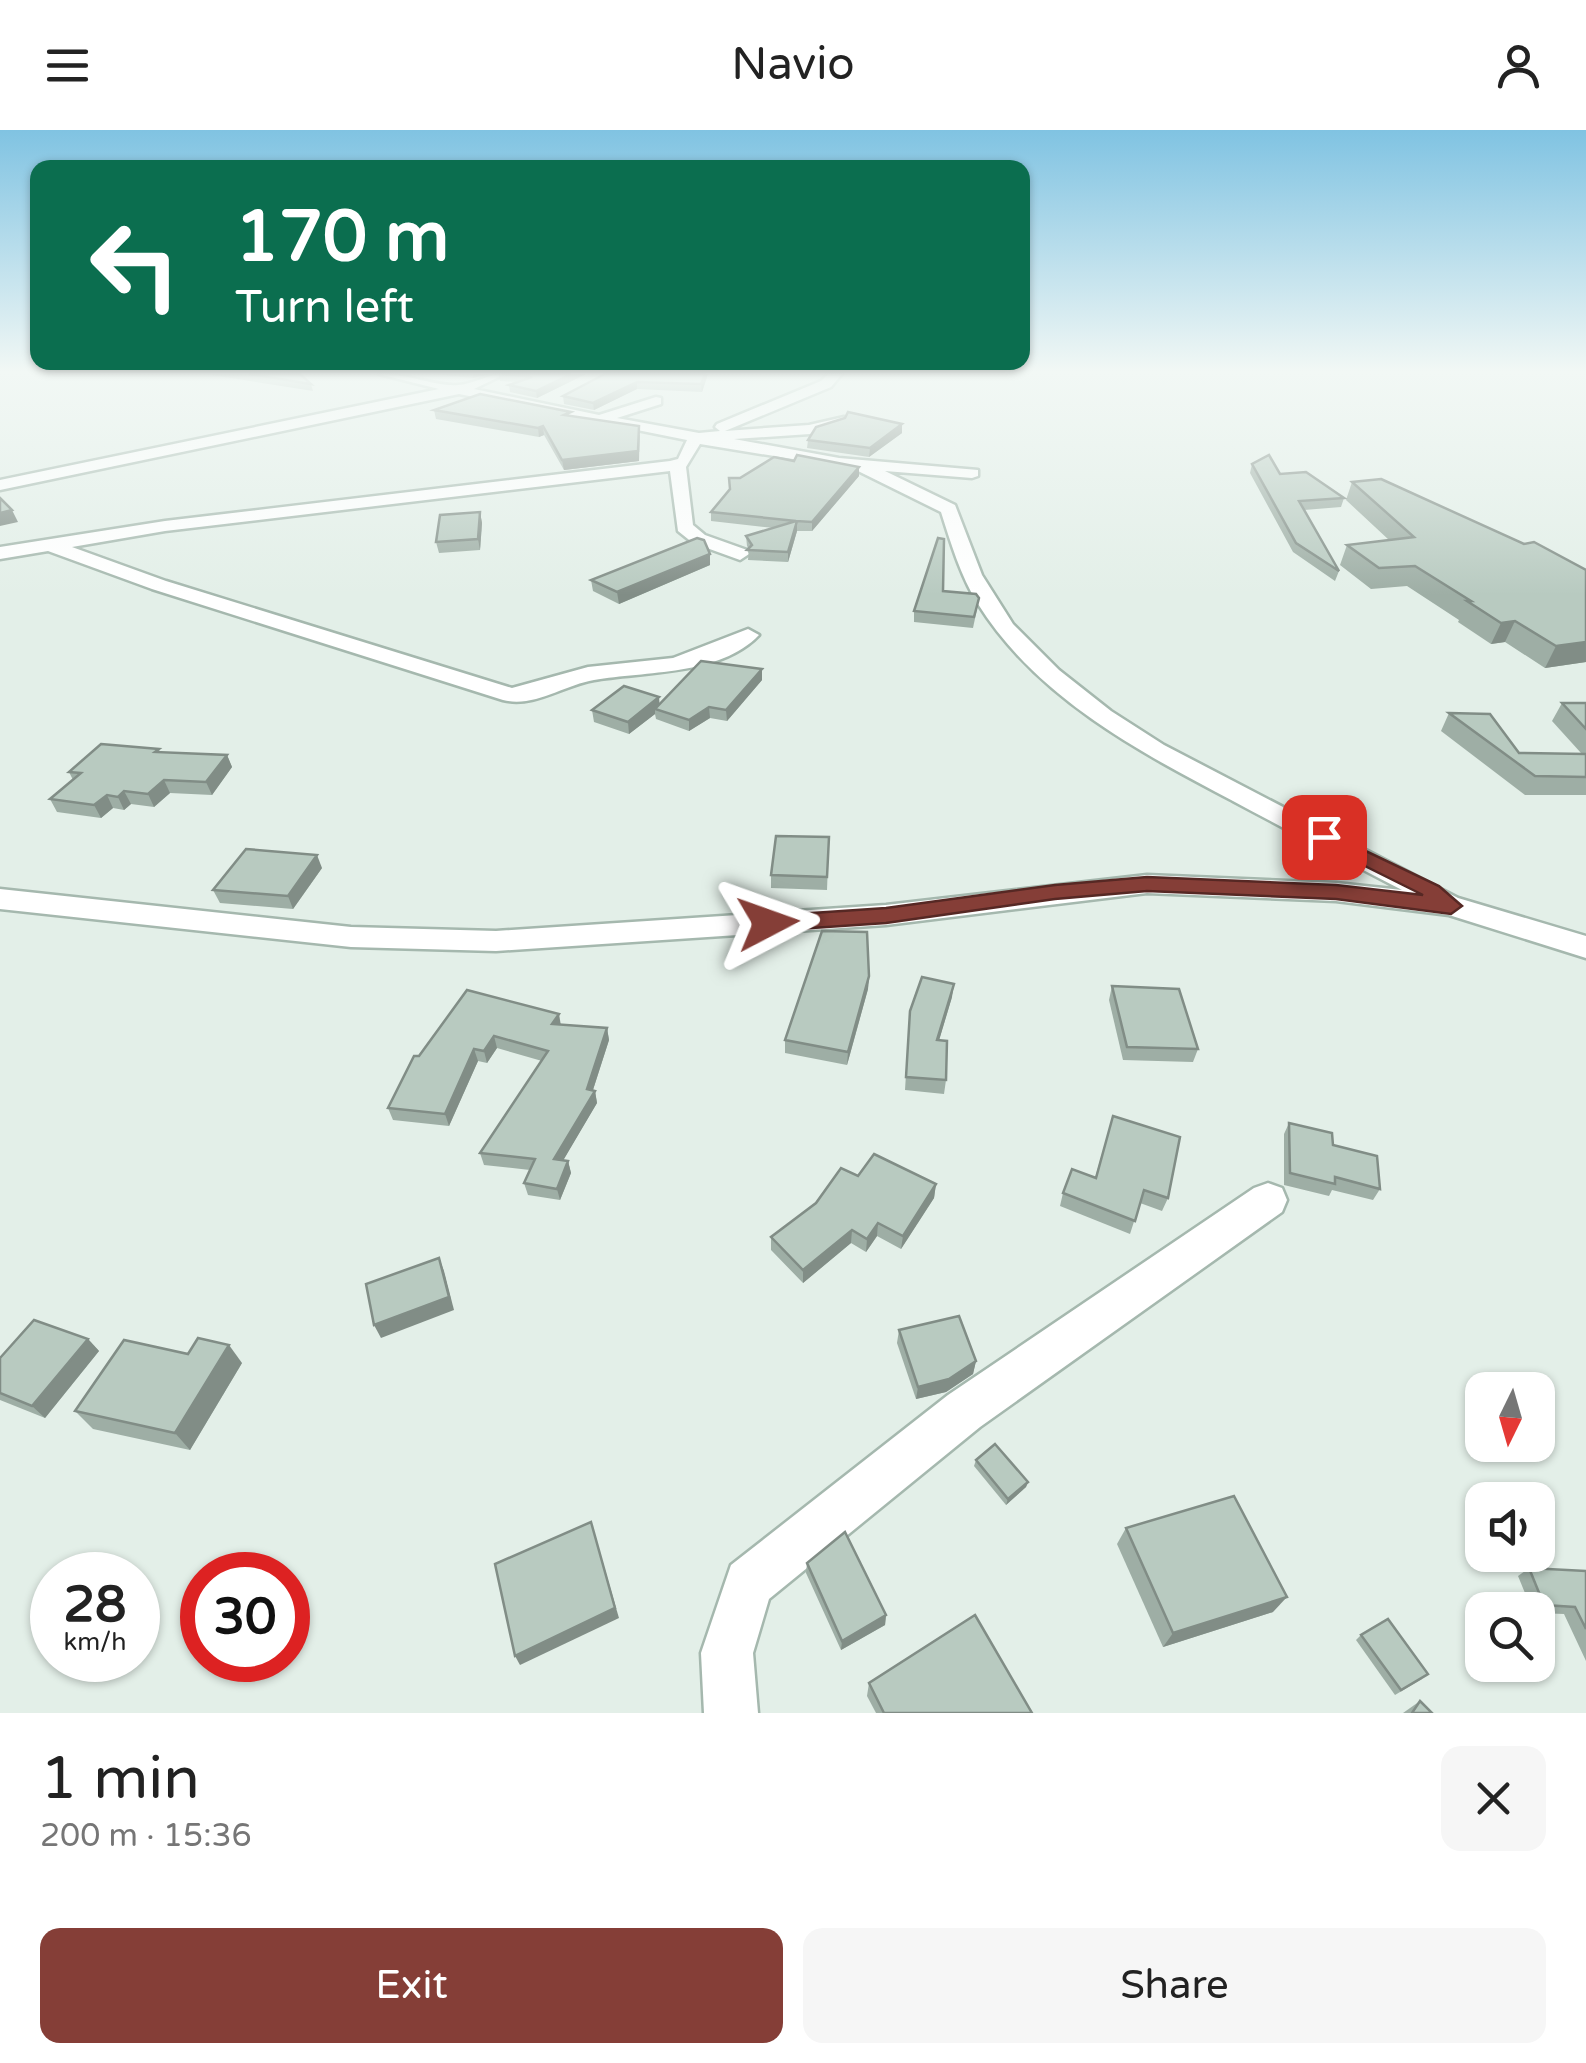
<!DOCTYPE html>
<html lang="en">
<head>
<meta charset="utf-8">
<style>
  body { margin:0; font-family:"Varela Round",sans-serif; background:#f6f6f6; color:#222; height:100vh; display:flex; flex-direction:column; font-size:38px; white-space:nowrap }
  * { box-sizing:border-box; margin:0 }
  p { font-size:32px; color:#767676 }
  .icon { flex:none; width:55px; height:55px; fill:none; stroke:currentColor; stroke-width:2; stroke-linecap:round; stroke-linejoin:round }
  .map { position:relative; height:1583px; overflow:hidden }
  .sheet { display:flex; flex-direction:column; background:#fff; flex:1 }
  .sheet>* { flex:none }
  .top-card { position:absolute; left:30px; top:30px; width:1000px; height:210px; border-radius:20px; box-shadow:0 2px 8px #0004; background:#0b6e4f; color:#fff; overflow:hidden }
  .needle { width:65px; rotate:185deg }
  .buttons { position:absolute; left:1465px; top:1242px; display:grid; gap:20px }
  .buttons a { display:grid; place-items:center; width:90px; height:90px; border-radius:20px; background:#fff; box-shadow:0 2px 8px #0004; font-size:50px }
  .speed { position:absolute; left:30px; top:1422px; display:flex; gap:20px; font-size:50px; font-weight:700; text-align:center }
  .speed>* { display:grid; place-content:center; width:130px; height:130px; border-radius:50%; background:#fff; box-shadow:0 2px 8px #0004; line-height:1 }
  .speed small { font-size:25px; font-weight:400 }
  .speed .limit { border:15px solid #d22; background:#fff; color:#111 }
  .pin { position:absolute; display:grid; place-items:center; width:85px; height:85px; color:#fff; margin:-42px; border-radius:20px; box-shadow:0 5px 15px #0006 }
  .me { position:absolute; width:110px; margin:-55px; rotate:86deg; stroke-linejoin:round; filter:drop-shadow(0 0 8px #0008) }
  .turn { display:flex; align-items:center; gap:35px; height:210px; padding:0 40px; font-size:45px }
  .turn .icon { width:130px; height:130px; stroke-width:2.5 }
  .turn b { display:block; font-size:70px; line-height:85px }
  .round { display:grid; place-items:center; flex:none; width:105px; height:105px; border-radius:20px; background:#f6f6f6 }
  .head { display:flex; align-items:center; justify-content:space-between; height:170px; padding:0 40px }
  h1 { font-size:60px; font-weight:600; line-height:75px }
  .action { display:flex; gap:20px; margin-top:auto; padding:20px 40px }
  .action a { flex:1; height:115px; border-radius:20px; background:#853e37; color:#fff; font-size:40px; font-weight:600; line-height:115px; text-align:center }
  .action a+a { background:#f6f6f6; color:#222 }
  header { display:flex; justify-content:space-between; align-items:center; height:130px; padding:0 40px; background:#fff; font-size:45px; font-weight:600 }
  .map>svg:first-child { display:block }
</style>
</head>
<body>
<header><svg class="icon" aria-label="menu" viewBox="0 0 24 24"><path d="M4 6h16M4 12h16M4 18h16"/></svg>Navio<svg class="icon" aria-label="person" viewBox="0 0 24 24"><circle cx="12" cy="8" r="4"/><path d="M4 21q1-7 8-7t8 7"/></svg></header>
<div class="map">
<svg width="1586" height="1583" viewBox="0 0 1586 1583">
  <rect width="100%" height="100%" fill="#e3efe8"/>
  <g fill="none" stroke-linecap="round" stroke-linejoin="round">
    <g stroke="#a5b8ae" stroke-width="5">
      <g id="street">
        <path d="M379,244C405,243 438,257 458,255C475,254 487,244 505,244L474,259L599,285L656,267L661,268V274L617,288L699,303L720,301L715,297L717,294L821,251L828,244H842L831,257L725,301L809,295L844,287V293L810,304L734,309L839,328L978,340V346L972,348L885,341L955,375L982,445L1013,494L1059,540L1111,581L1164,615L1458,768L1586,806V828L1449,785L1336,771L1147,763L886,795L496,821L351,817L0,779V759L351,797L496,801L886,775L1147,745L1336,753L1402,760C1346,731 1289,701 1233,671C1138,621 1037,568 978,474C960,445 951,413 941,382L854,339L700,314L686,337L693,395L705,405L747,420L749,424L740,430L693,413L678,401L670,341L165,401L72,417L166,451L512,558L588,537L673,528L748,499L759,505C720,546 645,541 594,550C564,555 534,578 503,570L152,459L48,421L0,429V417L165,391L670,331L678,329L687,310L459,264L0,360V350L439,259Z"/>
        <polygon points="1268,1053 1282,1058 1287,1070 1282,1082 980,1297 769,1469 753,1523 758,1583 704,1583 701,1523 731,1435 948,1265 1254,1058"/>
      </g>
    </g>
    <use href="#street" fill="#fff" fill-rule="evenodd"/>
  </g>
  <g fill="#9eaea5">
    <polygon points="206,244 301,244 311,254 313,261"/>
    <polygon points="435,244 490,244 473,248"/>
    <polygon points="499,244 586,244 537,268 510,262 509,255 516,252 500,251"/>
    <polygon points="605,244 708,244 702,262 637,259 594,280 564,274 563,266"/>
    <polygon points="434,280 572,286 640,305 639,331 564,340 544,305 539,307 436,289"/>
    <polygon points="845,288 902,303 869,327 807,318 808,310"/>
    <polygon points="1252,334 1344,368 1341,377 1304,380 1339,441 1335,451 1293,422 1250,343"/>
    <polygon points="859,346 812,401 797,401 788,432 748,430 749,419 747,416 746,406 774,398 711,391 711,382 730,360"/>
    <polygon points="1352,352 1586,532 1545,538 1505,512 1491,514 1458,492 1459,490 1407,456 1371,459 1340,435 1347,415 1389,410 1346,370"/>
    <polygon points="480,382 482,393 480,420 439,423 436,412"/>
    <polygon points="710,424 710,435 619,474 593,461 591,450"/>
    <polygon points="943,461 977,479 973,498 914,492 914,481"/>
    <polygon points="762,539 762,550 727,591 710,588 689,601 656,589 655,584 629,604 594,592 592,580 660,573"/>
    <polygon points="1562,573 1586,573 1586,665 1525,665 1441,601 1449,583 1519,623 1581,623 1552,591"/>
    <polygon points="159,619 160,623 227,625 232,637 212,665 170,663 154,677 131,674 124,680 113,678 101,688 57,682 50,669 73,650 69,642"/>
    <polygon points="829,707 827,760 771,758 771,745"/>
    <polygon points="322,738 293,779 220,773 213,760"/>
    <polygon points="869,846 868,859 847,935 785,923 785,910"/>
    <polygon points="1112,856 1198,919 1193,932 1123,930 1109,870"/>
    <polygon points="467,860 561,894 607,898 609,910 593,960 595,961 597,973 563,1030 568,1031 571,1043 560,1070 528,1065 524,1053 530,1040 484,1035 480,1023 542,931 497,918 487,933 478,931 449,996 393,990 388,978 419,926"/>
    <polygon points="952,867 939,910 946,950 944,964 905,960 909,895"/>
    <polygon points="1113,986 1168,1068 1162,1081 1140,1073 1130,1104 1060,1076 1063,1063 1095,1048"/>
    <polygon points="1289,993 1333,1015 1380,1059 1373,1070 1332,1060 1329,1066 1284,1055 1284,1004"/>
    <polygon points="858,1046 936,1054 934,1068 901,1119 877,1106 866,1122 851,1113 803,1153 771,1120 771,1107"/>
    <polygon points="899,1200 976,1231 973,1244 946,1262 916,1269 897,1213"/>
    <polygon points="88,1209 99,1221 45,1288 0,1270 0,1228"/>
    <polygon points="188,1224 242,1233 190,1320 93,1299 75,1281"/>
    <polygon points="976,1330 1028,1352 1026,1357 1006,1375 974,1336"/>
    <polygon points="1126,1398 1273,1482 1163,1517 1117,1414"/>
    <polygon points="807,1433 886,1485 885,1495 841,1520 806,1443"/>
    <polygon points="1529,1438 1586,1441 1586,1531 1564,1484 1538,1483 1538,1480 1532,1480 1518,1446"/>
    <polygon points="1361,1505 1422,1549 1395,1565 1356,1510"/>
    <polygon points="869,1553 1032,1583 876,1583 867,1566"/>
    <polygon points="1420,1571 1432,1583 1403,1583"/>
  </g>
  <g fill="#818d86">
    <polygon points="473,244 490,244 473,248"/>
    <polygon points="571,244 586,244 537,268 536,261"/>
    <polygon points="705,244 708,244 702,262 701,254"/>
    <polygon points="637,252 637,259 594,280 593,273"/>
    <polygon points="902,294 902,303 869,327 870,318"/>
    <polygon points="543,296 544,305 539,307 538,298"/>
    <polygon points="639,296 639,331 564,340 562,330"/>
    <polygon points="859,337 859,346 812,401 812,392"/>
    <polygon points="12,380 18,392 0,396 0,383"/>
    <polygon points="480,382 482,393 480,420 478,409"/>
    <polygon points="797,391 797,401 788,432 788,422"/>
    <polygon points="710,424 710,435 619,474 617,462"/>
    <polygon points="1515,491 1505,512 1491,514 1501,493"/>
    <polygon points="1586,512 1586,532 1545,538 1556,516"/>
    <polygon points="762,539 762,550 727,591 726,580"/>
    <polygon points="659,567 660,579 655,579 655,584 629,604 628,592"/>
    <polygon points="709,577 710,588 689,601 689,590"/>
    <polygon points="227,625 232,637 212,665 206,652"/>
    <polygon points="164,650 170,663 154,677 148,664"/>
    <polygon points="124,661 131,674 124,680 118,667"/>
    <polygon points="107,665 113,678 101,688 94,675"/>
    <polygon points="317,725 322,738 293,779 288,766"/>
    <polygon points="869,846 868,859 847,935 848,922"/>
    <polygon points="954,854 952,867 935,924 937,910"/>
    <polygon points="559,884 561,896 552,894"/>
    <polygon points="607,898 609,910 590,969 595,961 597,973 557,1041 554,1029 587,959"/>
    <polygon points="494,906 497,918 487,933 484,921"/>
    <polygon points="474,919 478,931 449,996 445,984"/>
    <polygon points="568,1031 571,1043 560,1070 557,1059"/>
    <polygon points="936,1054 934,1068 901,1119 903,1106"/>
    <polygon points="878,1093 877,1106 866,1122 867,1109"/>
    <polygon points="852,1100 851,1113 803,1153 803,1140"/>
    <polygon points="439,1128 444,1141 454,1180 381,1208 374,1195"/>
    <polygon points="88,1209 99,1221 45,1288 32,1276"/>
    <polygon points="229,1215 242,1233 190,1320 175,1303"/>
    <polygon points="976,1231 973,1244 946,1262 916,1269 918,1257"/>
    <polygon points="1028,1352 1026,1357 1006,1375 1008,1369"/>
    <polygon points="591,1392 619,1488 520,1535 515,1526"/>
    <polygon points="1287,1467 1273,1482 1163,1517 1173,1503"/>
    <polygon points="886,1485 885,1495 841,1520 842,1511"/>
  </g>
  <g fill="#b8cac0" stroke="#818d86" stroke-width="2.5">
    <polygon points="249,244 300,244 311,254"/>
    <polygon points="502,244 571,244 536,261 509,255 532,247"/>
    <polygon points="605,244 705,244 701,254 637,252 593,273 563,266"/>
    <polygon points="480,264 571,282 564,285 639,296 638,321 562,330 543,296 538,298 434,280"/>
    <polygon points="848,282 902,294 870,318 808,310 816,297 845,288"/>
    <polygon points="797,325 859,337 812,392 797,391 788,422 747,420 752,415 746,406 796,391 711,382 730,359 729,348 740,348 774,327 794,331"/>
    <polygon points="1269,325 1280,344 1306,342 1344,368 1299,371 1339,441 1296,413 1252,334"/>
    <polygon points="1381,349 1524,414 1534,412 1586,440 1586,512 1556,516 1515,491 1501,493 1467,471 1471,471 1415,436 1379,438 1347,415 1414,407 1352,352"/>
    <polygon points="0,368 12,380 0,383"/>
    <polygon points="480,382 478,409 436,412 440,385"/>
    <polygon points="697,408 704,410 710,424 617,462 591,450"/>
    <polygon points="938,408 944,409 943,461 976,464 979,468 974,487 914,481"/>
    <polygon points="701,531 762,539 726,580 709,577 689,590 655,579"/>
    <polygon points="624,556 659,567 628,592 592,580"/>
    <polygon points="1562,573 1586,573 1586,599"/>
    <polygon points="1449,583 1490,584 1519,623 1586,624 1586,647 1535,646"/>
    <polygon points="101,614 159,619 155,622 227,625 206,652 164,650 148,664 124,661 118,667 107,665 94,675 50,669 81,643 69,642"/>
    <polygon points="776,706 829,707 827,747 771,745"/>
    <polygon points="246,719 317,725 288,766 213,760"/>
    <polygon points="822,801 867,802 869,846 848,922 785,910"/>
    <polygon points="922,847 954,854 937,910 947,911 946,950 906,947 910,881"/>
    <polygon points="1112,856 1179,859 1198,919 1127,917"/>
    <polygon points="467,860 559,884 552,894 607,898 587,959 595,961 554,1029 568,1031 557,1059 524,1053 535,1029 480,1023 548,921 494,906 484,921 474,919 445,984 388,978 414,926 419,926"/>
    <polygon points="1113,986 1180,1007 1168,1068 1144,1060 1135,1091 1063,1063 1072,1039 1096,1048"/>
    <polygon points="1289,993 1332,1003 1333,1015 1377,1026 1380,1059 1335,1047 1335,1054 1290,1043"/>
    <polygon points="874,1024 936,1054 903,1106 878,1093 867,1109 852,1100 803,1140 771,1107 816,1073 841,1038 858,1046"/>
    <polygon points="439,1128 449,1167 374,1195 366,1154"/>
    <polygon points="959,1186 976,1231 949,1249 918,1257 899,1200"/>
    <polygon points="34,1190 88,1209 32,1276 0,1263 0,1228"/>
    <polygon points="198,1208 229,1215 175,1303 75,1281 124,1210 188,1224"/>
    <polygon points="995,1314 1028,1352 1008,1369 976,1330"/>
    <polygon points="1234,1366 1287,1467 1173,1503 1126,1398"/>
    <polygon points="591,1392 615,1478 515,1526 495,1434"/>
    <polygon points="845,1402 886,1485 842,1511 807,1433"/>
    <polygon points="1529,1438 1586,1441 1586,1499 1575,1477 1544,1475"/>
    <polygon points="975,1485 1032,1583 884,1583 869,1553"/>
    <polygon points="1388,1489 1428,1544 1401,1560 1361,1505"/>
    <polygon points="1420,1571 1432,1583 1412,1583"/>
  </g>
  <linearGradient id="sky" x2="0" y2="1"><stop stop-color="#80c3e2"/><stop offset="0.52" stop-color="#f2f8f5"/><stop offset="1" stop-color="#f2f8f5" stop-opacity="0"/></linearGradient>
  <rect width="1586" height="465" fill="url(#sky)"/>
  <polygon fill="#853e37" stroke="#562824" stroke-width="2.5" points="1324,701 1439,756 1462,776 1451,784 1336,769 1147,761 1055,769 886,793 768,801 757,793 768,786 886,778 1055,755 1147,747 1336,755 1423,765 1317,712 1314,707"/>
</svg>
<div class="buttons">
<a><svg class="needle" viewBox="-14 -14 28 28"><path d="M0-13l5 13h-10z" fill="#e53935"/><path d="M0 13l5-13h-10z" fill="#767676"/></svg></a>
<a><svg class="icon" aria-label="sound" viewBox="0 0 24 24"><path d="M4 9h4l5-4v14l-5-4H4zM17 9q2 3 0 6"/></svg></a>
<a><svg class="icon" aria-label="search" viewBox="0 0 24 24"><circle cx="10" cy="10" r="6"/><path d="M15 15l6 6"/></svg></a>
</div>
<div class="speed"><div>28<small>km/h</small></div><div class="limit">30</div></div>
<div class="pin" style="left:1324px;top:707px;background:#d93025"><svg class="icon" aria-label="arrive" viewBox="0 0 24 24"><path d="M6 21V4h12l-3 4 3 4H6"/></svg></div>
<svg class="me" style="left:768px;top:793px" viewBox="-20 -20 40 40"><path d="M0-17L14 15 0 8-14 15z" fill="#853e37" stroke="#fff" stroke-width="4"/></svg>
<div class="top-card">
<div class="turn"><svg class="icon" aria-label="left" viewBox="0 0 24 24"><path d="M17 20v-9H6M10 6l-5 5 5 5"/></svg><div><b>170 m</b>Turn left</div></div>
</div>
</div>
<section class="sheet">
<div class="head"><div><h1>1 min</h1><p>200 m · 15:36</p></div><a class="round"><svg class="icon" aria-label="close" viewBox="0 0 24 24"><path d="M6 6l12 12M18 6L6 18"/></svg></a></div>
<div class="action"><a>Exit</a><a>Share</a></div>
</section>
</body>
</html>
